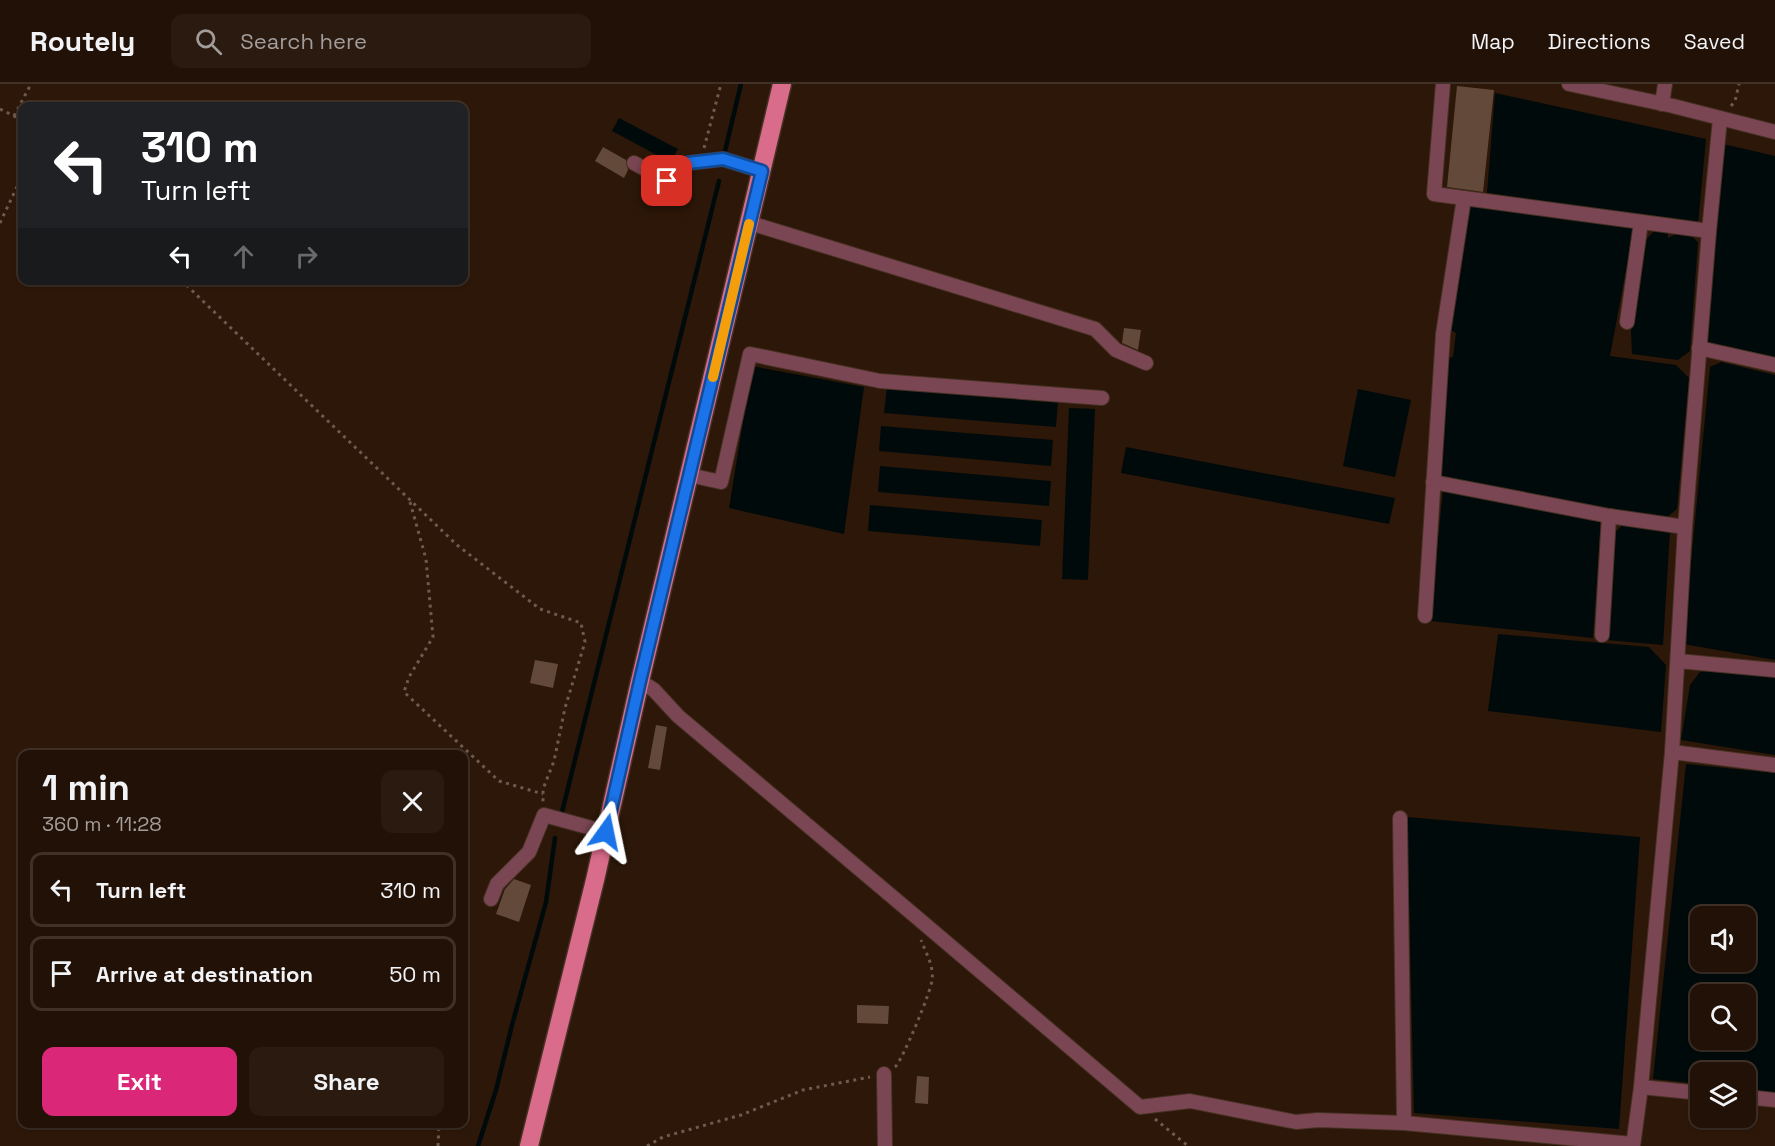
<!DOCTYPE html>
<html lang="en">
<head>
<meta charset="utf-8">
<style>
  body { margin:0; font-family:"Space Grotesk",sans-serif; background:#2a1a10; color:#f1f3f6; height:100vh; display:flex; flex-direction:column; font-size:22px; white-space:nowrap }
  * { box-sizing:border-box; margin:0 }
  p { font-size:20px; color:#a29d9b }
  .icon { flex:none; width:33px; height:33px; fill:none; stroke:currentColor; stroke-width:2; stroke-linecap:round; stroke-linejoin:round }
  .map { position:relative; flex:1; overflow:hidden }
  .details { position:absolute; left:18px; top:666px; width:450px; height:378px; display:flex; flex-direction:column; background:#221106; border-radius:12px; box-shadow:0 2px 4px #0004,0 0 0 2px #3f3128 }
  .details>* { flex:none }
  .guide { position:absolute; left:18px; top:18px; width:450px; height:183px; border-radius:12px; box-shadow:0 2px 4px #0004,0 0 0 2px #3f3128; background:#202124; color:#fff; overflow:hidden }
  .fabs { position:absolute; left:1690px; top:822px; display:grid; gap:12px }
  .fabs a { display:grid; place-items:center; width:66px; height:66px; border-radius:12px; background:#221106; box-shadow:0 2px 4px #0004,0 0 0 2px #3f3128; font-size:30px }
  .pin { position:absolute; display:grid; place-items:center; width:51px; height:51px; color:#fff; margin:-26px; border-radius:12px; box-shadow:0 3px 9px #0006 }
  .me { position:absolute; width:66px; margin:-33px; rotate:12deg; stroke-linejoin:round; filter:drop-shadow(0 0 4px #0008) }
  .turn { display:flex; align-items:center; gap:21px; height:126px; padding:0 24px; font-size:27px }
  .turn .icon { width:78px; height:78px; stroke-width:2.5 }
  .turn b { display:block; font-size:42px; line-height:51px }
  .lanes { display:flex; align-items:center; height:57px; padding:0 24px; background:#0003; justify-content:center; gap:30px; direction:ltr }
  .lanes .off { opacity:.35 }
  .round { display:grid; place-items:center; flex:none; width:63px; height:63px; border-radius:12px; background:#2a1a10 }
  .head { display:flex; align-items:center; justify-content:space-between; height:102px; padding:0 24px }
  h1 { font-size:36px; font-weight:600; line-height:45px }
  .cta { display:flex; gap:12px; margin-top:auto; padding:12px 24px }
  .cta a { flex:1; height:69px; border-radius:12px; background:#db2777; color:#fff; font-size:24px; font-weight:600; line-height:69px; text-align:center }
  .cta a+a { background:#2a1a10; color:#f1f3f6 }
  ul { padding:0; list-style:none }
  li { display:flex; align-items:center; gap:18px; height:75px; margin:0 12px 9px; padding:0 12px; border:3px solid #3f3128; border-radius:12px }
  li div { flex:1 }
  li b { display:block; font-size:22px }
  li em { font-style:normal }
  header { display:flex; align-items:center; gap:36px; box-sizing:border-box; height:84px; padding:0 30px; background:#221106; border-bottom:2px solid #3f3128 }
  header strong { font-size:28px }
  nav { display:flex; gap:33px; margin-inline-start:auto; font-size:21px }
  .search { width:420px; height:54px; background:#2a1a10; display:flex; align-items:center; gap:15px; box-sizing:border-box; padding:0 21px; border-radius:12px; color:#a29d9b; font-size:22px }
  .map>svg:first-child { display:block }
</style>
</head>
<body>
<header>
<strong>Routely</strong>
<div class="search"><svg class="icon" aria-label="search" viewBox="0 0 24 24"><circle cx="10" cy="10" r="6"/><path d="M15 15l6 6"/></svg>Search here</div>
<nav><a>Map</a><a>Directions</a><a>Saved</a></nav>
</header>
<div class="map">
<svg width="1775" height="1062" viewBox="0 0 1775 1062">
  <rect width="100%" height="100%" fill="#2d1708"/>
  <g fill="#000a0b" fill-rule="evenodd">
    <polygon points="1495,9 1706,55 1698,140 1487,109"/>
    <polygon points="619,34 678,65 670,78 612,47"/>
    <polygon points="1723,60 1775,72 1775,274 1706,258"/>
    <polygon points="1469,121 1634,143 1610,272 1676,281 1689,294 1677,425 1666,434 1440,394 1448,274 1453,273 1456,249 1449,245"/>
    <polygon points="1684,146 1698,158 1690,267 1678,276 1632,270 1631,246 1643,159 1654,147 1668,148 1668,154"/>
    <polygon points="1721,278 1775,291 1775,576 1683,560 1710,283"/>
    <polygon points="752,282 864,303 844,450 729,424"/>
    <polygon points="887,303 1058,318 1056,343 884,329"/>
    <polygon points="1358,305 1411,316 1395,393 1343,382"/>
    <polygon points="1069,324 1095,325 1088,496 1062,495"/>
    <polygon points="881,342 1053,356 1051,382 879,367"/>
    <polygon points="1126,363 1395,414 1389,440 1121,389"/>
    <polygon points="880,382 1051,397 1049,422 878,408"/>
    <polygon points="1443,405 1601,434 1593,554 1430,537"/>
    <polygon points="870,421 1042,436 1040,462 868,447"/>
    <polygon points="1626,438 1670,447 1663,561 1607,556 1615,448"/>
    <polygon points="1498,550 1649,563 1666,581 1661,648 1488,627"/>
    <polygon points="1712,585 1775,591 1775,671 1681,656 1690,601 1700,588"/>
    <path d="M1686,680L1775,689V1009L1746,1005V988H1701V1000L1653,995ZM1701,832H1746V878H1701ZM1701,910H1746V956H1701Z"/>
    <polygon points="1407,733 1640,753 1619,1045 1414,1029"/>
  </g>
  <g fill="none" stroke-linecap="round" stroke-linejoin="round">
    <g stroke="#000a0b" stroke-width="4.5">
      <polyline points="725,67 741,0"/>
      <polyline points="562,728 719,97"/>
      <polyline points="478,1062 496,1006 512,941 546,818 555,754"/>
    </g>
  </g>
  <g fill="#634939">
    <polygon points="1457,2 1494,6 1483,108 1447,103"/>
    <polygon points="603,63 626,76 628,86 624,94 595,77"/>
    <polygon points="1124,244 1141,246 1138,266 1122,259"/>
    <polygon points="535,576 558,580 553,604 530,599"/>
    <polygon points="656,641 667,643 660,686 648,684"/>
    <polygon points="514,795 531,801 519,838 496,830 505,805"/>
    <polygon points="857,921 889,922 888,940 857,939"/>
    <polygon points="917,992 929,993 928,1020 915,1019"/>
  </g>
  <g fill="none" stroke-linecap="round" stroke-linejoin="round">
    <g stroke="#463122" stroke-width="16">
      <g id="minor">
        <polyline points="1443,0 1434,110 1709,147"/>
        <polyline points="1569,0 1673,22 1775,48"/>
        <polyline points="1662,20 1665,0"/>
        <polyline points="634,79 667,97 689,79 723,75 762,87"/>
        <polyline points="750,139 1095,245 1116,266 1146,279"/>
        <polyline points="1627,238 1641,138"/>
        <polyline points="1699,264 1775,281"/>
        <polyline points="689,391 721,398 750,270 880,297 1102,314"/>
        <polyline points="1433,398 1609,432 1685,443"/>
        <polyline points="1425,532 1443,250 1464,114"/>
        <polyline points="1602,551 1609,432"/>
        <polyline points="1678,577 1775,586"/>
        <path d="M640,597L654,606L678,632C833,762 986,892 1140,1023L1190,1017L1296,1038L1318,1036L1404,1039L1633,1060"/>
        <polyline points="1672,668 1775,681"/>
        <polyline points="1400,734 1404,1039"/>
        <polyline points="491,815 497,800 529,768 544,731 606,748"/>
        <polyline points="884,990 885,1062"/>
        <polyline points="1641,1003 1701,1009"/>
        <polyline points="1746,1013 1775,1016"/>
        <polyline points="1633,1062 1641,1003 1672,668 1685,443 1709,147 1720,35"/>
      </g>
    </g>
    <g stroke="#463122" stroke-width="21">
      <polyline id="major" points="529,1062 595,796 640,597 782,0"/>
    </g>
    <g stroke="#6f5b4e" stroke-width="3" stroke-dasharray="3 4.5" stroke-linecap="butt">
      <polyline points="1731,22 1735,17 1739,0"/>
      <polyline points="0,25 22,36"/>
      <polyline points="14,32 31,0"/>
      <polyline points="704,64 721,0"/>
      <polyline points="0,139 22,92"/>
      <polyline points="181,196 457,461 540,525 581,539 585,558 565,624 554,677 543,705 543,720"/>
      <polyline points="410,418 426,475 433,553 409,593 404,608 499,697 543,710"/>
      <path d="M895,983C902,977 931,908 932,896C934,882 926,869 921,856"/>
      <polyline points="1155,1035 1188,1062"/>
      <polyline points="438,1062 439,1040"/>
      <polyline points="647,1062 663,1053 741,1031 803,1006 870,993"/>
    </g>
    <use href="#minor" stroke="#7b4654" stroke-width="14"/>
    <use href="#major" stroke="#d96b8b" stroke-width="18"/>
  </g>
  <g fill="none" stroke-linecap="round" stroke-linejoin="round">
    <g stroke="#114b97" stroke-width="15">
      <polyline id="route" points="606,748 640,597 762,87 723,75 688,79 667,97"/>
    </g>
    <use href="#route" stroke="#1a73e8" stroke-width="10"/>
    <polyline stroke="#f59e0b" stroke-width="10" points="713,293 749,140"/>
  </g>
</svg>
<div class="fabs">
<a><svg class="icon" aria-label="sound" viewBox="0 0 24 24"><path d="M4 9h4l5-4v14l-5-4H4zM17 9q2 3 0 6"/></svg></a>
<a><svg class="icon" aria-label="search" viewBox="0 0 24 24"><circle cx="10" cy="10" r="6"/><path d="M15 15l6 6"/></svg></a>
<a><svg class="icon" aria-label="layers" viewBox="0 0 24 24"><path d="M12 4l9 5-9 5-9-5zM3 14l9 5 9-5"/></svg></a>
</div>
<div class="pin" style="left:667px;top:97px;background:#d93025"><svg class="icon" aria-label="arrive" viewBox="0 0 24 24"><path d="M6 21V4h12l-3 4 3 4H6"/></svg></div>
<svg class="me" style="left:606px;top:748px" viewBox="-20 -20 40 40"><path d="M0-17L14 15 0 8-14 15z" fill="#1a73e8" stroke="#fff" stroke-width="4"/></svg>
<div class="guide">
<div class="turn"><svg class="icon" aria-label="left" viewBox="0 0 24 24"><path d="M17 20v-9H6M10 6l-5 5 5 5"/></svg><div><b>310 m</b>Turn left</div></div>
<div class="lanes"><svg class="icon" aria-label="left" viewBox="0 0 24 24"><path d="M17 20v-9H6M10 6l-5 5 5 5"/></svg><svg class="icon off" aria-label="ahead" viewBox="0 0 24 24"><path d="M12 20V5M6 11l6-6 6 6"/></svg><svg class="icon off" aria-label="right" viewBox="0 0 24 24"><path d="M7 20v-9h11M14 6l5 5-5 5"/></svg></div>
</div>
<section class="details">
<div class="head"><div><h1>1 min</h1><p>360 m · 11:28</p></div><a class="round"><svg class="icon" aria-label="close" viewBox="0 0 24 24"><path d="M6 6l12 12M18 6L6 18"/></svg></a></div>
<ul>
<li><svg class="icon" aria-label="left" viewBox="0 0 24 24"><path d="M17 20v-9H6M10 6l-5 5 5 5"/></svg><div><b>Turn left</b></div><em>310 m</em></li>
<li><svg class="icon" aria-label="arrive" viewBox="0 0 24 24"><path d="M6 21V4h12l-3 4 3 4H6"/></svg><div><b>Arrive at destination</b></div><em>50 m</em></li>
</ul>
<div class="cta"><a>Exit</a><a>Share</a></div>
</section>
</div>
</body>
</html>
